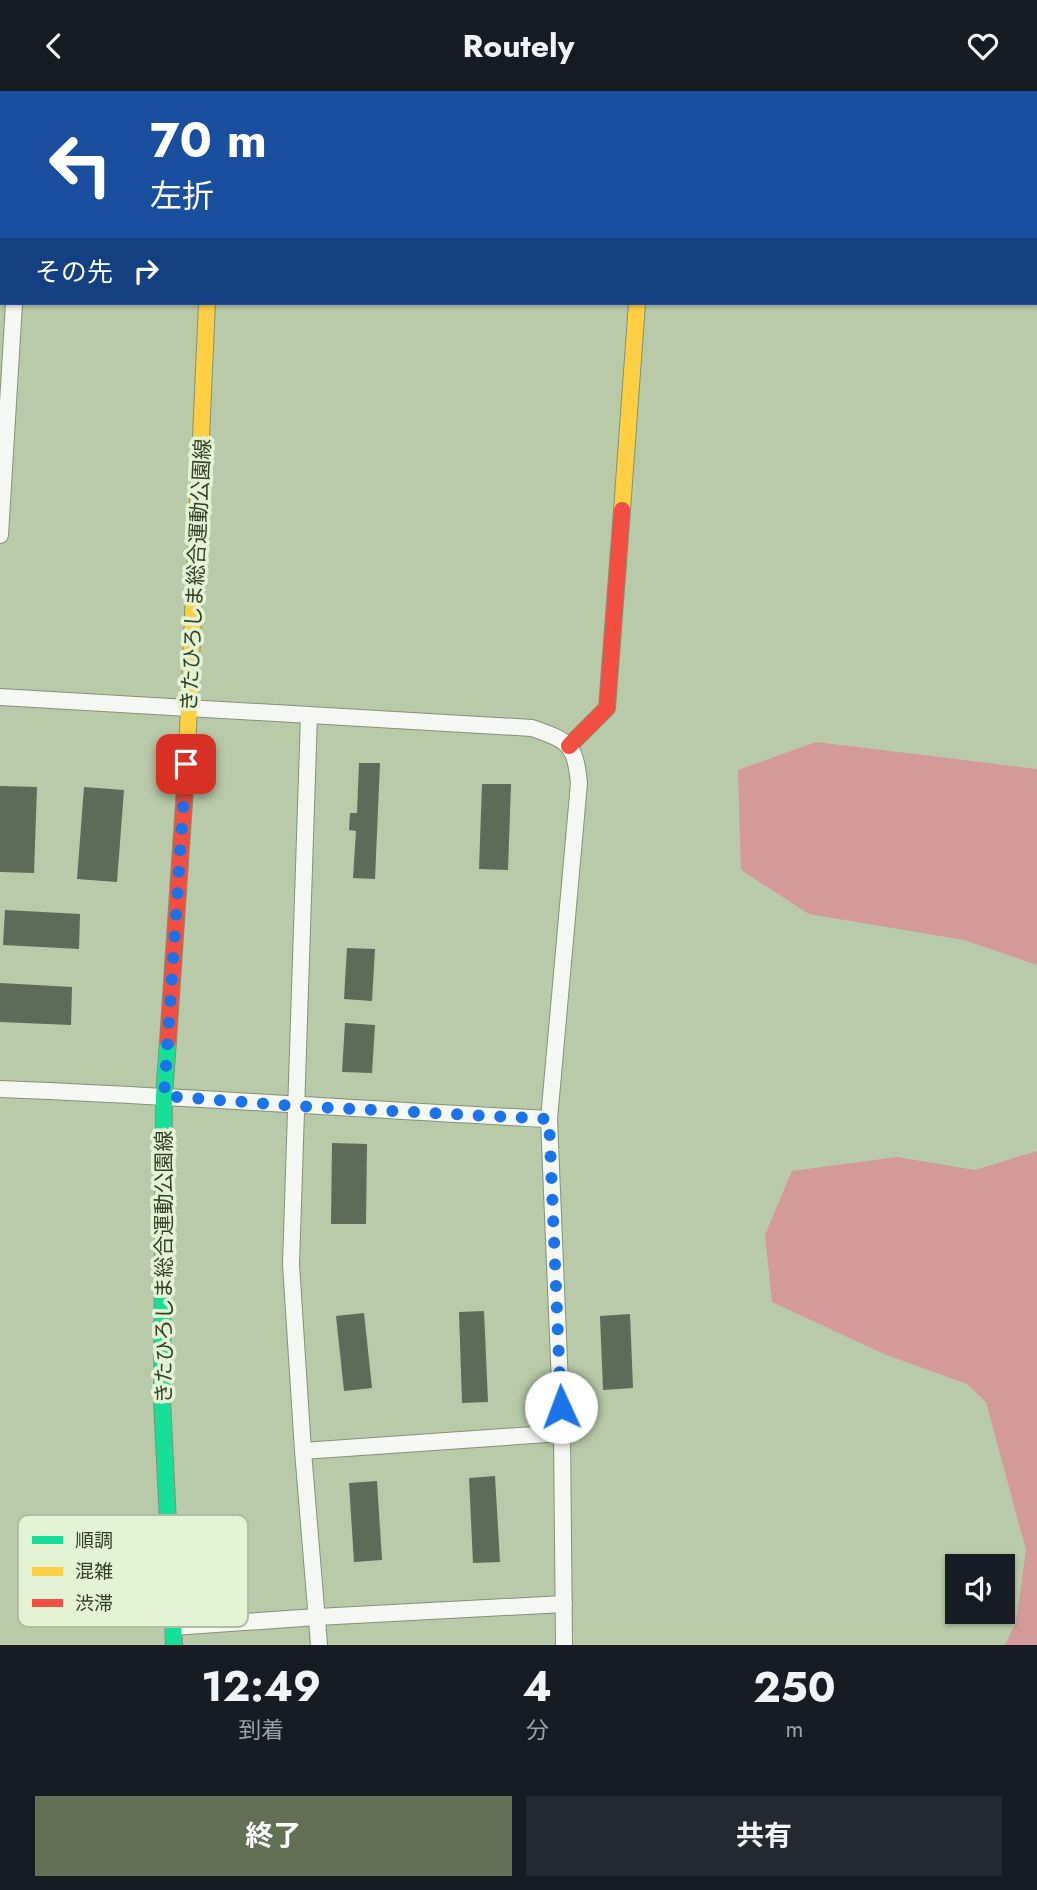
<!DOCTYPE html>
<html lang="ja">
<head>
<meta charset="utf-8">
<style>
  body { margin:0; font-family:Jost,"Noto Sans JP",sans-serif; background:#242831; color:#f1f3f6; height:100vh; display:flex; flex-direction:column; font-size:26px; white-space:nowrap }
  * { box-sizing:border-box; margin:0 }
  p { font-size:23px; color:#9ea1a6 }
  .icon { flex:none; width:38px; height:38px; fill:none; stroke:currentColor; stroke-width:2; stroke-linecap:round; stroke-linejoin:round }
  .map { position:relative; height:1554px; overflow:hidden }
  .details { display:flex; flex-direction:column; background:#171b24; flex:1 }
  .details>* { flex:none }
  .guide { position:absolute; left:0px; top:0px; width:1038px; height:214px; box-shadow:0 2px 5px #0004; background:#1a4fa0; color:#fff; overflow:hidden }
  .tools { position:absolute; left:945px; top:1463px; display:grid; gap:14px }
  .tools a { display:grid; place-items:center; width:70px; height:70px; border-radius:0px; background:#171b24; box-shadow:0 2px 5px #0004; font-size:35px }
  .pin { position:absolute; display:grid; place-items:center; width:60px; height:60px; color:#fff; margin:-30px; border-radius:14px; box-shadow:0 4px 10px #0006 }
  .me { position:absolute; width:77px; margin:-38px; rotate:358deg; stroke-linejoin:round; filter:drop-shadow(0 0 5px #0008) }
  .turn { display:flex; align-items:center; gap:24px; height:147px; padding:0 35px; font-size:32px }
  .turn .icon { width:91px; height:91px; stroke-width:2.5 }
  .turn b { display:block; font-size:49px; line-height:60px }
  .then { display:flex; align-items:center; height:66px; padding:0 35px; background:#0003; gap:14px; font-size:26px }
  .eta { display:flex; justify-content:space-evenly; align-items:center; height:119px; text-align:center }
  .eta b { font-size:42px; font-weight:700; line-height:49px }
  .button { display:flex; gap:14px; margin-top:auto; padding:14px 35px }
  .button a { flex:1; height:80px; border-radius:0px; background:#637054; color:#fff; font-size:28px; font-weight:700; line-height:80px; text-align:center }
  .button a+a { background:#242831; color:#f1f3f6 }
  header { display:flex; justify-content:space-between; align-items:center; height:91px; padding:0 35px; background:#171b24; font-size:32px; font-weight:700 }
  .map>svg:first-child { display:block }
</style>
</head>
<body>
<header><svg class="icon" aria-label="back" viewBox="0 0 24 24"><path d="M15 5l-7 7 7 7"/></svg>Routely<svg class="icon" aria-label="heart" viewBox="0 0 24 24"><path d="M12 20l-8-8c-3-5 5-10 8-4 3-6 11-1 8 4z"/></svg></header>
<div class="map">
<svg width="1037" height="1554" viewBox="0 0 1037 1554">
  <rect width="100%" height="100%" fill="#b9caa8"/>
  <g fill="#d39a98">
    <polygon points="816,651 1037,678 1037,874 964,849 809,823 741,779 738,679"/>
    <polygon points="1037,1060 1037,1554 1005,1554 1016,1531 1026,1459 986,1311 967,1293 884,1263 772,1211 765,1144 792,1080 897,1066 975,1079"/>
  </g>
  <g fill="#5e6b58">
    <polygon points="359,672 380,672 375,788 353,787 356,740 349,739 350,722 357,722"/>
    <polygon points="482,693 511,693 508,779 479,778"/>
    <polygon points="0,695 37,696 34,782 0,781"/>
    <polygon points="84,696 124,699 117,791 77,788"/>
    <polygon points="5,819 80,823 79,858 3,854"/>
    <polygon points="347,857 375,858 372,910 344,908"/>
    <polygon points="0,892 72,896 71,934 0,931"/>
    <polygon points="345,932 375,934 372,982 342,981"/>
    <polygon points="332,1052 367,1053 366,1133 331,1133"/>
    <polygon points="484,1220 488,1311 462,1312 459,1221"/>
    <polygon points="364,1222 372,1297 344,1300 336,1225"/>
    <polygon points="630,1223 633,1297 603,1299 600,1225"/>
    <polygon points="495,1385 500,1471 473,1472 469,1387"/>
    <polygon points="377,1390 382,1469 354,1471 349,1392"/>
  </g>
  <g fill="none" stroke-linecap="round" stroke-linejoin="round">
    <g stroke="#859278" stroke-width="18">
      <g id="lane">
        <polyline points="0,196 2,196"/>
        <polyline points="0,444 14,212"/>
        <path d="M0,606L532,637C569,650 575,653 579,692L549,1028L562,1342L564,1554"/>
        <polyline points="309,624 291,1173 303,1360 319,1554"/>
        <path d="M0,998C183,1005 366,1019 549,1028"/>
        <polyline points="303,1360 562,1342"/>
        <polyline points="173,1536 317,1526 564,1513"/>
      </g>
    </g>
    <g stroke="#859278" stroke-width="32">
      <polyline id="street" points="652,2 652,0"/>
    </g>
    <g stroke="#859278" stroke-width="18">
      <g id="fast">
        <polyline points="219,0 219,2"/>
        <polyline points="168,950 164,1005 162,1309 174,1554"/>
      </g>
    </g>
    <g stroke="#859278" stroke-width="18">
      <g id="slow">
        <polyline points="622,419 637,212"/>
        <polyline points="186,682 207,212"/>
      </g>
    </g>
    <g stroke="#859278" stroke-width="18">
      <g id="jam">
        <polyline points="569,655 607,617 622,419"/>
        <polyline points="168,950 186,682"/>
      </g>
    </g>
    <use href="#lane" stroke="#f4f7f2" stroke-width="16"/>
    <use href="#street" stroke="#f4f7f2" stroke-width="30"/>
    <use href="#fast" stroke="#16e098" stroke-width="16"/>
    <use href="#slow" stroke="#ffcf43" stroke-width="16"/>
    <use href="#jam" stroke="#f24e42" stroke-width="16"/>
  </g>
  <g fill="none" stroke-linecap="round" stroke-linejoin="round">
    <polyline stroke="#1a73e8" stroke-width="12" stroke-dasharray="0 21.6" points="186,673 164,1005 296,1015 549,1028 561,1316"/>
  </g>
  <g text-anchor="middle" dominant-baseline="central" stroke-width="7" stroke-linejoin="round" paint-order="stroke">
    <g font-size="21" fill="#344027" stroke="#e4f3d4">
      <text transform="translate(196 484) rotate(-87)">きたひろしま総合運動公園線</text>
      <text transform="translate(164 1176) rotate(-90)">きたひろしま総合運動公園線</text>
    </g>
  </g>
  <rect x="18" y="1424" width="230" height="112" rx="10" fill="#e4f3d4" stroke="#afbda0" stroke-width="2"/>
  <rect x="32" y="1445" width="31" height="8" fill="#16e098"/>
  <rect x="32" y="1476" width="31" height="9" fill="#ffcf43"/>
  <rect x="32" y="1508" width="31" height="8" fill="#f24e42"/>
  <g font-size="19" fill="#344027">
    <text x="75" y="1456">順調</text>
    <text x="75" y="1487">混雑</text>
    <text x="75" y="1519">渋滞</text>
  </g>
</svg>
<div class="tools">
<a><svg class="icon" aria-label="sound" viewBox="0 0 24 24"><path d="M4 9h4l5-4v14l-5-4H4zM17 9q2 3 0 6"/></svg></a>
</div>
<div class="pin" style="left:186px;top:673px;background:#d93025"><svg class="icon" aria-label="arrive" viewBox="0 0 24 24"><path d="M6 21V4h12l-3 4 3 4H6"/></svg></div>
<svg class="me" style="left:561px;top:1316px" viewBox="-20 -20 40 40"><circle r="19" fill="#fff"/><path d="M0-13L10 11 0 6-10 11z" fill="#1a73e8"/></svg>
<div class="guide">
<div class="turn"><svg class="icon" aria-label="left" viewBox="0 0 24 24"><path d="M17 20v-9H6M10 6l-5 5 5 5"/></svg><div><b>70 m</b>左折</div></div>
<div class="then">その先<svg class="icon" aria-label="right" viewBox="0 0 24 24"><path d="M7 20v-9h11M14 6l5 5-5 5"/></svg></div>
</div>
</div>
<section class="details">
<div class="eta">
<div><b>12:49</b><p>到着</p></div>
<div><b>4</b><p>分</p></div>
<div><b>250</b><p>m</p></div>
</div>
<div class="button"><a>終了</a><a>共有</a></div>
</section>
</body>
</html>
